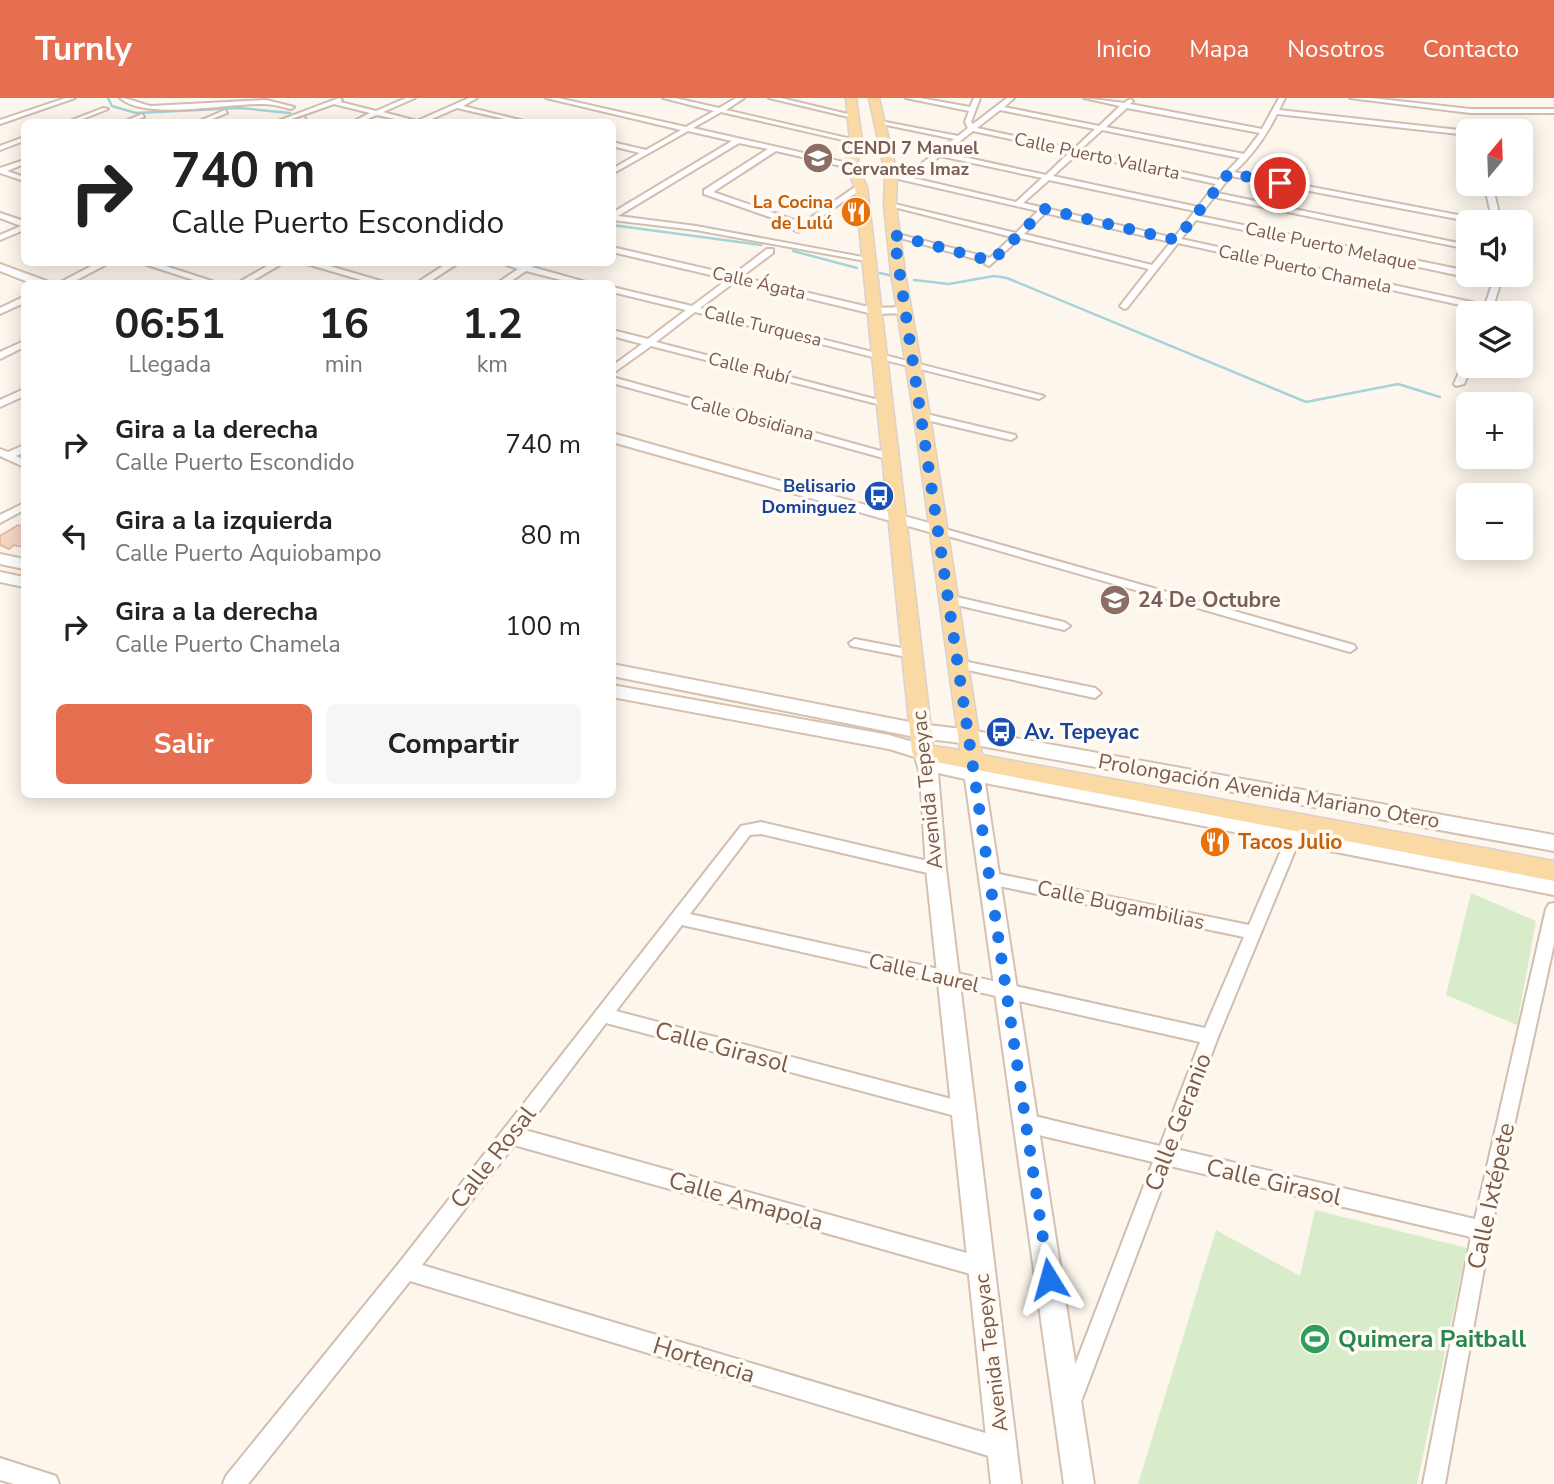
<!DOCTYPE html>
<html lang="es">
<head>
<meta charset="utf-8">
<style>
  body { margin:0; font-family:"Nunito Sans",sans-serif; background:#f6f6f6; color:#222; height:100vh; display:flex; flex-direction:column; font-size:26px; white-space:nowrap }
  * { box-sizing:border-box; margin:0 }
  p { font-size:23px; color:#767676 }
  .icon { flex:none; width:38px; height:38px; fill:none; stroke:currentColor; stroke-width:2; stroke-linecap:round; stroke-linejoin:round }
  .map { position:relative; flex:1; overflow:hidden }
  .side { position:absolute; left:21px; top:182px; width:595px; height:518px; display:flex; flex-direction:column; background:#fff; border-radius:10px; box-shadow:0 4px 18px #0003 }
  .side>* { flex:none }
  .banner { position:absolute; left:21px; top:21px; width:595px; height:147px; border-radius:10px; box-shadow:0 4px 18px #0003; background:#fff; color:#222; overflow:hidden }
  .needle { width:46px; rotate:19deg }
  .buttons { position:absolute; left:1456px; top:21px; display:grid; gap:14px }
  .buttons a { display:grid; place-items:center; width:77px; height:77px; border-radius:10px; background:#fff; box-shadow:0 4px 18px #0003; font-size:35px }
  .pin { position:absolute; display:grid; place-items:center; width:60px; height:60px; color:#fff; margin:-30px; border:4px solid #fff; border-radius:50%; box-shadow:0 2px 7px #0007 }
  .me { position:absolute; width:77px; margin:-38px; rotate:352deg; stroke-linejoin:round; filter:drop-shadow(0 0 5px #0008) }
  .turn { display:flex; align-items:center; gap:24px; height:147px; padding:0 35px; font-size:32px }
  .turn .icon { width:91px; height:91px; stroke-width:2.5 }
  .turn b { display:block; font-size:49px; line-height:60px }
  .eta { display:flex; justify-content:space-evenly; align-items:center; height:119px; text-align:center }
  .eta b { font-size:42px; font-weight:700; line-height:49px }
  .cta { display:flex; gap:14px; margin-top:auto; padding:14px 35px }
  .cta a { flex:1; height:80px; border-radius:10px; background:#e76f51; color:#fff; font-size:28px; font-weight:700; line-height:80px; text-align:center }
  .cta a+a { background:#f6f6f6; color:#222 }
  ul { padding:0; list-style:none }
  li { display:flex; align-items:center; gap:21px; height:91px; padding:0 35px }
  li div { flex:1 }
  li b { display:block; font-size:26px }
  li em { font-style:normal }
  header { display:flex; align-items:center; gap:42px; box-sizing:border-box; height:98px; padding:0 35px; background:#e76f51; color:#fff }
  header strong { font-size:33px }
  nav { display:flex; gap:38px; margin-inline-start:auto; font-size:24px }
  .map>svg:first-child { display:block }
</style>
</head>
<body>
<header>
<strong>Turnly</strong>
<nav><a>Inicio</a><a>Mapa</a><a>Nosotros</a><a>Contacto</a></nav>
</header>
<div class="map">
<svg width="1554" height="1386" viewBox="0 0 1554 1386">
  <rect width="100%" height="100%" fill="#fdf6ec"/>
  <g fill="#d8ecc9">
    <polygon points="1471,795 1536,823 1517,927 1446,897"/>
    <polygon points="1315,1112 1467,1150 1417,1386 1138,1386 1216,1132 1300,1178"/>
  </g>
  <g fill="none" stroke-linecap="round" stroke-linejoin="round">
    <g stroke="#a5d3da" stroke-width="2.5">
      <polyline points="108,0 112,8 136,15 240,10 290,15"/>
      <polyline points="305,19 309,24"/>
      <polyline points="612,127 761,147"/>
      <polyline points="793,153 857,170"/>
      <polyline points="880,175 893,178"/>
      <polyline points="914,182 949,186 994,178 1007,180 1306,304 1398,286 1440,299"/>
    </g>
  </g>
  <polygon fill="#f3d5c3" stroke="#e6bba3" stroke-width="2" points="18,427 24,429 24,449 14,447 9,451 0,447 0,438"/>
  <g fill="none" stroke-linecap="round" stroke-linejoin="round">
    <g stroke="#d1beb0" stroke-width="4">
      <g id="street">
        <polygon points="66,0 75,0 0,26 0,22"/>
        <path d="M120,0C130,0 140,6 151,8L266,2L294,9L291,11C282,9 273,6 264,6C228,5 146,23 120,0Z"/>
        <polygon points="339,0 342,2 340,4 376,13 406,0 415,0 383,14 417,23 469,0 477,0 463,8 528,24 518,24 457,10 425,24 408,24 377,17 360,24 352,24 370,15 334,6 283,24 275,24"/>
        <path d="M546,0H558L686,29L714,13L663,0H675L719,10L736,0H744L726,12L860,43L856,45L721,14L693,30L905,78L954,41L877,25L875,22L958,38L968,30L965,24L969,13L906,0H920L970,9L974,0H980L971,24L973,26L1007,0H1014L1004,9L1099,28L1120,8L1084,0L1124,5L1130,1L1133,3L1130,6L1262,31L1279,0H1285L1279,12L1468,33V37L1277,16C1266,38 1253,57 1234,74L1484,122L1488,124H1473L1231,78L1217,95L1468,147V151L1214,99L1199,118L1468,173V177L1494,179L1495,177H1503L1491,215H1483V212L1178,145L1127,210L1124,211L1120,208L1149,171L1020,140L989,168L985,166L986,164L890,137L894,135L990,160L1012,139L886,107L890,105L1016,135L1038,113L776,53L713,94L803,125L858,87L865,89L798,134L794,132L798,129L704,96V92L768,51L739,45L618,118L696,128L868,160H871V164L696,132L612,122V115L732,43L688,33L612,76V71L640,55L612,48V44L646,52L681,32ZM1127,10L1260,35L1244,56L1106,29ZM1000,12L1095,31L1074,51L977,30ZM1102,32L1240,60L1219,82L1080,52ZM973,33L1070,54L1046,77L945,55ZM1077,56L1216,86L1198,109L1053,78ZM940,58L1042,80L1016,104L913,80ZM1049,82L1195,113L1174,140L1023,105ZM1045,115L1171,144L1152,167L1024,136ZM1196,122L1471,180L1493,184L1485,207L1181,141Z"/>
        <polygon points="769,0 781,0 856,18 853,20"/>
        <polygon points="1350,0 1371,0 1470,11 1554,11 1554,15 1470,15"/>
        <polygon points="103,10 108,11 75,24 67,24"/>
        <polygon points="225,12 227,15 205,24 197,24"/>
        <polygon points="142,16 144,19 131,24 123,24"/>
        <polygon points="24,39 24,43 0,52 0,48"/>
        <polygon points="24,62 24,66 7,73 24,79 24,83 0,75 0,70"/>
        <polygon points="1484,86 1492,86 1501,124 1493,124"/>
        <polygon points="0,115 24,123 24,132 0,142 0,137 21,128 0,120"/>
        <polygon points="612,149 733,177 767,151 773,151 773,155 741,179 873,210 906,209 910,212 906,215 873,216 736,183 700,210 1044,298 1039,301 695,214 656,244 890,305 885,308 651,248 612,276 612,268 642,246 612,238 612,232 648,241 686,212 612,194 612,189 692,208 728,181 612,154"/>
        <polygon points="99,164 111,164 69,186 57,186"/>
        <polygon points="138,164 153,164 221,186 206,186"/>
        <polygon points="274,164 285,164 247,186 236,186"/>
        <polygon points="300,164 316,164 391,186 375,186"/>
        <polygon points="449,164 460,164 426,186 415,186"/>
        <polygon points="498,164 523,167 529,164 533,167 532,169 593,186 577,186 526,173 507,186 496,186 518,171"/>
        <polygon points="21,200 24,200 24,205 0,216 0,210"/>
        <polygon points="24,243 24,249 0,261 0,254"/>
        <polygon points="1468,262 1468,268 1472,268 1464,286 1456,288 1454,286 1463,265"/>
        <polygon points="612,279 895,357 896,359 891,362 887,361 612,285"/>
        <polygon points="24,291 24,298 0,309 0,302"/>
        <polygon points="922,315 1015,337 1016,339 1011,342 918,320 918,316"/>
        <polygon points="24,347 24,354 16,358 24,362 24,369 0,358 0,351 8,354"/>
        <polygon points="24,405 24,412 0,425 0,417"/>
        <polygon points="938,429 1354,547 1356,550 1350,554 934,434 932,432"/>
        <polygon points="948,497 1064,524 1070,528 1064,532 944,504 942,501"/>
        <polygon points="855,541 912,552 918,556 912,560 851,548 849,545"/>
        <polygon points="958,562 1095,590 1101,595 1095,600 954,569 952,566 954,563"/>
        <polygon points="761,724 936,765 941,767 943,771 941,775 936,777 761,736 750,737 690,816 1205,930 1244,839 989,786 984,784 982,780 984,776 989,774 1249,827 1289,734 1299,734 1301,738 1218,939 1176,1051 1475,1121 1546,811 1549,806 1554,805 1554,846 1491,1132 1445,1386 1423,1386 1471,1139 1170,1068 1082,1301 1079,1308 1072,1311 1065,1308 1062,1301 1153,1064 1026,1034 1020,1031 1017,1025 1020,1019 1026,1016 1160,1048 1200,944 682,827 616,913 963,1004 969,1006 972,1012 969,1018 963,1020 606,925 525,1032 981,1159 988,1162 991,1169 988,1176 981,1179 514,1047 422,1167 1002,1340 1009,1344 1013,1351 1009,1358 1002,1362 410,1183 248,1386 223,1386 226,1378 399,1165 741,728"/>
        <polygon points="0,1360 56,1378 59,1386 14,1386 0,1382"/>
      </g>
    </g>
    <g stroke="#d6c0b0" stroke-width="4">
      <g id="secondary">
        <polygon points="0,166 49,184 51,186 33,186 0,173"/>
        <polygon points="612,335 943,429 946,432 943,435 933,435 612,344"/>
        <polygon points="0,456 24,461 24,471 0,466"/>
        <polygon points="0,474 24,479 24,489 0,484"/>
        <polygon points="612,566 920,626 970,632 1554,737 1554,753 970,646 920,640 612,578"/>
        <polygon points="612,587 889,637 930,649 934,660 963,666 965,657 979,657 983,670 1554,779 1554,797 985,685 1094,1386 1064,1386 965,681 938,675 946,771 1021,1386 991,1386 926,771 920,676 915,659 889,651 612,599"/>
      </g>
    </g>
    <g stroke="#dad1cd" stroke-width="3">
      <polygon id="primary" points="846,0 856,0 862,43 857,67 867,89 933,648 960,652 914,318 891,175 884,107 885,75 869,0 879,0 897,75 896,107 905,175 930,318 982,657 1554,763 1554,783 915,660 912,654 855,89 845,67 850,43"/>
    </g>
    <use href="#street" fill="#fff" fill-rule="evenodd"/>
    <use href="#secondary" fill="#fff" fill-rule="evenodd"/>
    <use href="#primary" fill="#fbd9a5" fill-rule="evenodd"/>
  </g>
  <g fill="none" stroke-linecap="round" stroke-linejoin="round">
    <polyline stroke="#1a73e8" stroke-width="12" stroke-dasharray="0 21.6" points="1049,1181 894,137 992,163 1045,111 1176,142 1229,75 1280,85"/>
  </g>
  <defs>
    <g id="school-disc" transform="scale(1.575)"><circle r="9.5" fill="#8d6e63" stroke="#fffaf3"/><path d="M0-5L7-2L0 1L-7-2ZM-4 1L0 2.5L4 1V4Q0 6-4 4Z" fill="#fff"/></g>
    <g id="restaurant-disc" transform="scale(1.575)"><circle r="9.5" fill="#e8710a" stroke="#fffaf3"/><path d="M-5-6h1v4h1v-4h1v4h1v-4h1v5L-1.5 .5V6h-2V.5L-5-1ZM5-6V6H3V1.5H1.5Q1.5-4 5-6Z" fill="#fff"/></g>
    <g id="bus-disc" transform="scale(1.575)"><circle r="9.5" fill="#1a4fb4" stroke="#fffaf3"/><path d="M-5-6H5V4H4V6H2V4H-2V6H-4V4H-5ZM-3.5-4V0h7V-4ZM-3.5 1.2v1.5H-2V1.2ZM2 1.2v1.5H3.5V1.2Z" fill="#fff"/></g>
    <g id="stadium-disc" transform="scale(1.575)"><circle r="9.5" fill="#2e9e5b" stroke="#fffaf3"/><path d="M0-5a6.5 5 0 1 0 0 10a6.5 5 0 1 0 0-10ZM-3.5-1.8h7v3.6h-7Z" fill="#fff"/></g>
  </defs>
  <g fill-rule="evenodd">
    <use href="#school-disc" x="818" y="60"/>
    <use href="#restaurant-disc" x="856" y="114"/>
    <use href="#bus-disc" x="879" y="398"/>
    <use href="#school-disc" x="1115" y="502"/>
    <use href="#bus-disc" x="1001" y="634"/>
    <use href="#restaurant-disc" x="1215" y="744"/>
    <use href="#stadium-disc" x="1315" y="1241"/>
  </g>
  <g text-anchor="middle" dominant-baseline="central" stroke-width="7" stroke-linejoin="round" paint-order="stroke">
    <g font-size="18" font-weight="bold" fill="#785e54" stroke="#fffaf3" text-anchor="start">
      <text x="841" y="50">CENDI 7 Manuel<tspan x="841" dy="21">Cervantes Imaz</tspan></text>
    </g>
    <g font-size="18" fill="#7a5c4d" stroke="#fffaf3">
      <text transform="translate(1097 58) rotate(12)">Calle Puerto Vallarta</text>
      <text transform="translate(1331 148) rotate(12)">Calle Puerto Melaque</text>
      <text transform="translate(1305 171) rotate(12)">Calle Puerto Chamela</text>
      <text transform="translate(759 185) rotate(13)">Calle Ágata</text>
      <text transform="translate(763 228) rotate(14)">Calle Turquesa</text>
      <text transform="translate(749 270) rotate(14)">Calle Rubí</text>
      <text transform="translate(752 320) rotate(15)">Calle Obsidiana</text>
    </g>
    <g font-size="18" font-weight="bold" fill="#c56008" stroke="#fffaf3" text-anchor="end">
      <text x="833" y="104">La Cocina<tspan x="833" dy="21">de Lulú</tspan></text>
    </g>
    <g font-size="18" font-weight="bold" fill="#164399" stroke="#fffaf3" text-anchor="end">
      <text x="856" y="388">Belisario<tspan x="856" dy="21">Dominguez</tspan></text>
    </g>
    <g font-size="21" font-weight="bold" fill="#785e54" stroke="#fffaf3" text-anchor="start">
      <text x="1138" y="502">24 De Octubre</text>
    </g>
    <g font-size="21" font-weight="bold" fill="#164399" stroke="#fffaf3" text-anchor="start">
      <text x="1024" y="634">Av. Tepeyac</text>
    </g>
    <g font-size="21" fill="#7a5c4d" stroke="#fffaf3">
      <text transform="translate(927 692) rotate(-96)">Avenida Tepeyac</text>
      <text transform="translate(1269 693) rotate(10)">Prolongación Avenida Mariano Otero</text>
      <text transform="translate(1121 807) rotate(12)">Calle Bugambilias</text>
      <text transform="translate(924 875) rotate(13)">Calle Laurel</text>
      <text transform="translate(991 1255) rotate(-97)">Avenida Tepeyac</text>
    </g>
    <g font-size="21" font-weight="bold" fill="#c56008" stroke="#fffaf3" text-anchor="start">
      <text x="1238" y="744">Tacos Julio</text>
    </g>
    <g font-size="24" fill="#7a5c4d" stroke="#fffaf3">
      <text transform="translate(722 949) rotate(15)">Calle Girasol</text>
      <text transform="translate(1178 1024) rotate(-69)">Calle Geranio</text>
      <text transform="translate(493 1059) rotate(-52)">Calle Rosal</text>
      <text transform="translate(1274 1084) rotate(13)">Calle Girasol</text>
      <text transform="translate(1491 1098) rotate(-78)">Calle Ixtépete</text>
      <text transform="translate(746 1103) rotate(16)">Calle Amapola</text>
      <text transform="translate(704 1262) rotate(17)">Hortencia</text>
    </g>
    <g font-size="24" font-weight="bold" fill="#27864d" stroke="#fffaf3" text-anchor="start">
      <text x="1338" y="1241">Quimera Paitball</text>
    </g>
  </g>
</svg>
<div class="buttons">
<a><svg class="needle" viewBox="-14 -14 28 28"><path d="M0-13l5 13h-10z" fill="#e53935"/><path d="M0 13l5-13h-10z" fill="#767676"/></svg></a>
<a><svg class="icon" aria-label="sound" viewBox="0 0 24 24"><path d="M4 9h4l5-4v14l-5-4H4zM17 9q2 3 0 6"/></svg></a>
<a><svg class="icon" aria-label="layers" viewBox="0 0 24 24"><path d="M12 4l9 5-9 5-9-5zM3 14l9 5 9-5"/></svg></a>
<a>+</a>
<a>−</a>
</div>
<div class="pin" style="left:1280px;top:85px;background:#d93025"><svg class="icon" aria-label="arrive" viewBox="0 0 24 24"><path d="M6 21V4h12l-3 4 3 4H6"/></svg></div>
<svg class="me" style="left:1049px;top:1181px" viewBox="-20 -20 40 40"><path d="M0-17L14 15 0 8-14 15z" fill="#1a73e8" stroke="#fff" stroke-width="4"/></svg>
<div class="banner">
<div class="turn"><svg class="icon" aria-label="right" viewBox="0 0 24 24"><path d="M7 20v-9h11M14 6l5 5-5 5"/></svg><div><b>740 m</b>Calle Puerto Escondido</div></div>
</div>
<section class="side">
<div class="eta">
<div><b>06:51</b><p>Llegada</p></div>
<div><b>16</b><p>min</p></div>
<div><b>1.2</b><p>km</p></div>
</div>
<ul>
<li><svg class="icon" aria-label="right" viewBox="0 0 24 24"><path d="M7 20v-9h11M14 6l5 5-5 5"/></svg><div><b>Gira a la derecha</b><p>Calle Puerto Escondido</p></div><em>740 m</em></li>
<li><svg class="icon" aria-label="left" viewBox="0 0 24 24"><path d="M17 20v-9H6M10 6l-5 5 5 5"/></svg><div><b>Gira a la izquierda</b><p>Calle Puerto Aquiobampo</p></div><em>80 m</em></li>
<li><svg class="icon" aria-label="right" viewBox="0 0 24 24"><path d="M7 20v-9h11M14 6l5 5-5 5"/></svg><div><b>Gira a la derecha</b><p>Calle Puerto Chamela</p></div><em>100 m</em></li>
</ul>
<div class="cta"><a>Salir</a><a>Compartir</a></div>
</section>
</div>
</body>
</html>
